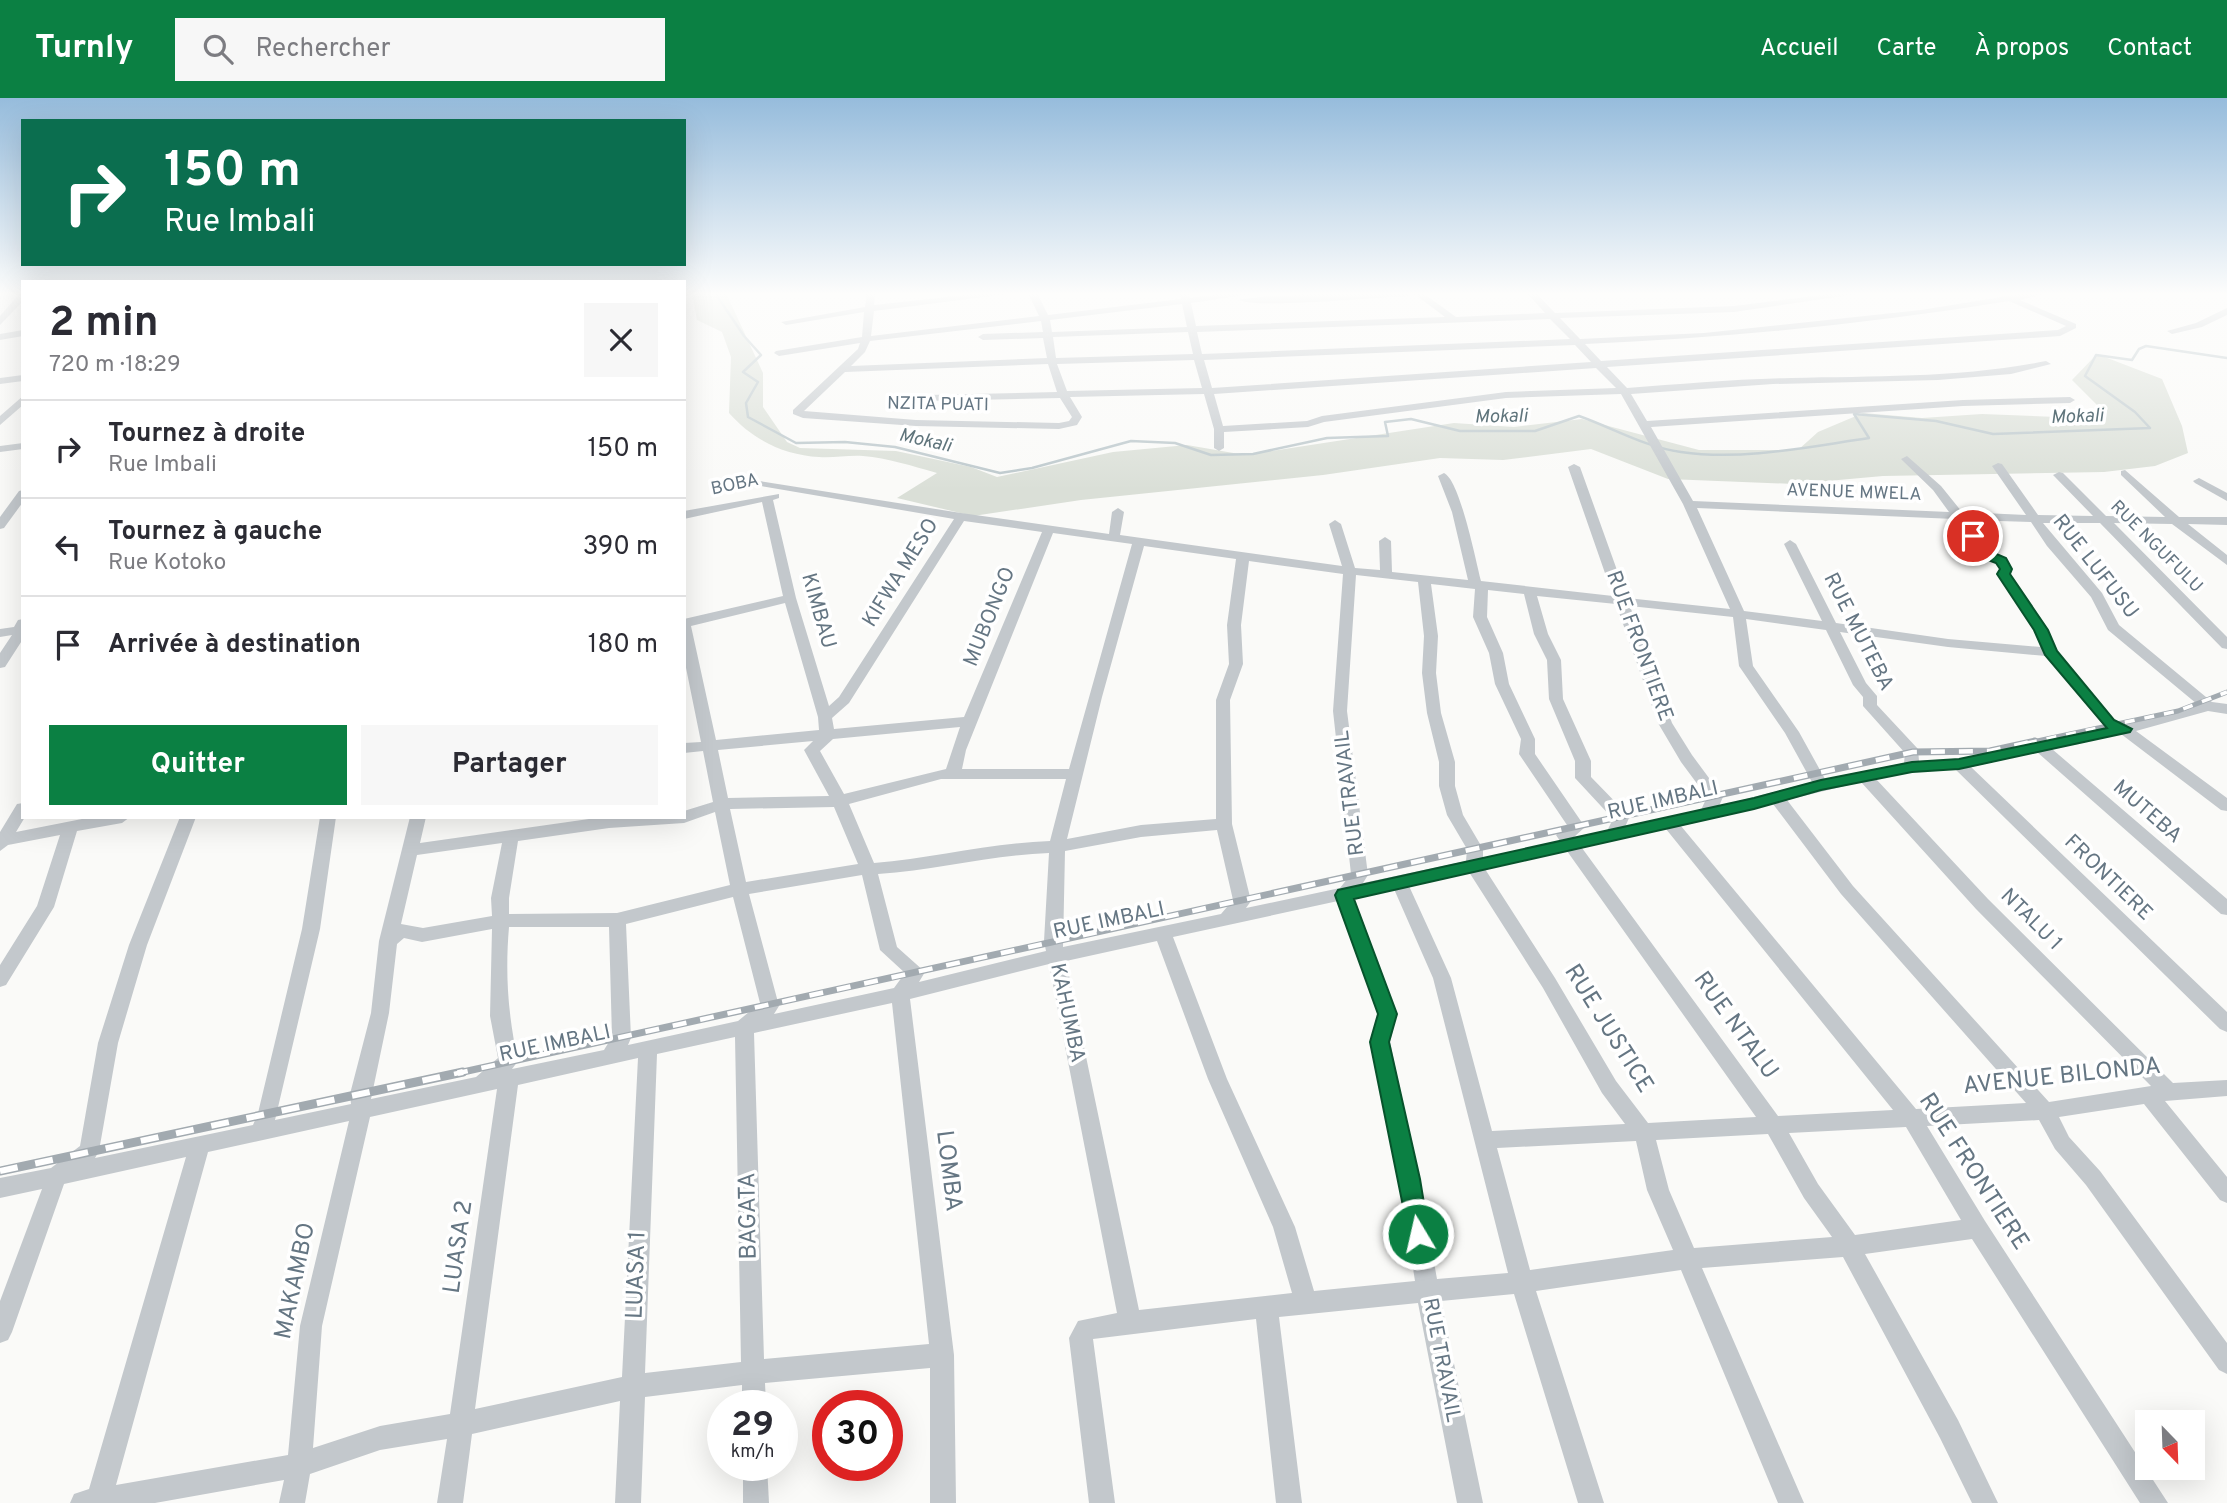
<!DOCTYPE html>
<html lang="fr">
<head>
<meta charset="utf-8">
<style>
  body { margin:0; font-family:Overpass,sans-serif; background:#f7f7f7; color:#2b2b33; height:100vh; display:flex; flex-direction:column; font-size:26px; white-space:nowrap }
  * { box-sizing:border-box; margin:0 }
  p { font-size:23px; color:#7c7c81 }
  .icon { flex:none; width:38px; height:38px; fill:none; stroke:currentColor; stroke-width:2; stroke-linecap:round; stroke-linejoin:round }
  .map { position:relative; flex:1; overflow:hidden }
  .drawer { position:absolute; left:21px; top:182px; width:665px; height:539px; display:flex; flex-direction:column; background:#fff; border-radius:0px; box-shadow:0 7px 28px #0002 }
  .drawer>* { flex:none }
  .hud { position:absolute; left:21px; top:21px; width:665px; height:147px; border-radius:0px; box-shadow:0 7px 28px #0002; background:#0b6e4f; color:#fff; overflow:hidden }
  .needle { width:46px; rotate:157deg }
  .buttons { position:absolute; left:2135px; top:1312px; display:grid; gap:14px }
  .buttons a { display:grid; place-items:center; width:70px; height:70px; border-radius:0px; background:#fff; box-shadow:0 7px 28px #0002; font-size:35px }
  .speed { position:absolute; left:707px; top:1292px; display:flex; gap:14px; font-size:35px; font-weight:700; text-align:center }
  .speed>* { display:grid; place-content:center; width:91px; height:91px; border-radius:50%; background:#fff; box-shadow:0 7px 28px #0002; line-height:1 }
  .speed small { font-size:18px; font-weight:400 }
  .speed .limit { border:10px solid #d22; background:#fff; color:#111 }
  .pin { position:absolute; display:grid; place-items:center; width:60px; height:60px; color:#fff; margin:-30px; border:4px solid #fff; border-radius:50%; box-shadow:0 2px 7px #0007 }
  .me { position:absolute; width:77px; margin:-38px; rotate:351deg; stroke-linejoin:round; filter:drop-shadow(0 0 5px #0008) }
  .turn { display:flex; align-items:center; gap:24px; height:147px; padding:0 28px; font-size:32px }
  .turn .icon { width:91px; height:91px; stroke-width:2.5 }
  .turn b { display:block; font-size:49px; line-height:60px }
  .round { display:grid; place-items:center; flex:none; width:74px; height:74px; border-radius:0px; background:#f7f7f7 }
  .summary { display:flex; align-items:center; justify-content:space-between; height:119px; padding:0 28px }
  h1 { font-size:42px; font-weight:700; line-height:52px }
  .primary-button { display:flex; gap:14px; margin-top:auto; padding:14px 28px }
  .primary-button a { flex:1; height:80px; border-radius:0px; background:#0b8043; color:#fff; font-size:28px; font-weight:700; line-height:80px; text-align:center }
  .primary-button a+a { background:#f7f7f7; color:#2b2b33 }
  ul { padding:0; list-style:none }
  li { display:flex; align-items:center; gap:21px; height:98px; padding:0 28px; border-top:2px solid #e1e1e2 }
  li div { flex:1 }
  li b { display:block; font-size:26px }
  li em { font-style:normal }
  header { display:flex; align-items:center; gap:42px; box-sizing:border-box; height:98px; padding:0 35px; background:#0b8043; color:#fff }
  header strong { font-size:33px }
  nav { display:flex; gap:38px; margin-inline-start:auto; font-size:24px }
  .search { width:490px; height:63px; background:#f7f7f7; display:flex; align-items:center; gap:18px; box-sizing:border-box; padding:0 24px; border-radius:0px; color:#7c7c81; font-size:26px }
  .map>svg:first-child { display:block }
</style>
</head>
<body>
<header>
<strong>Turnly</strong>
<div class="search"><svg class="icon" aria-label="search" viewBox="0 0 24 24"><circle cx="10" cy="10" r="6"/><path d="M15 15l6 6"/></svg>Rechercher</div>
<nav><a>Accueil</a><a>Carte</a><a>À propos</a><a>Contact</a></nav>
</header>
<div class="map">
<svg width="2227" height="1405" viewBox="0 0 2227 1405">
  <rect width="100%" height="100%" fill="#fafaf8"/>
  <path fill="#dadfd7" d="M692,195H726L763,275V309L787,344L800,350L896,353L971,369L997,379L1113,354L1187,347L1245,357L1454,325L1514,329L1582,321L1699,352H1798L1818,334L1863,315L1922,320L1982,316L2082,320L2102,312L2072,282L2097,256L2162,281L2182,328L2188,355L2155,368L2104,374L1883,378L1794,386L1668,381L1591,351L1503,362L1440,360L1323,377L1081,402L973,418L897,400L937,375C912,368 888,360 863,358C848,357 834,360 819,359C784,357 753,342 729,315L731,259L722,234L697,222Z"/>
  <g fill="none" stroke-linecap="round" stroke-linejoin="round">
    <path stroke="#bbc7cb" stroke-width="2.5" d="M715,195L744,238L761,257L743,274L758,284L746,305L748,319L796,345L845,344L895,349L1000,375L1032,370L1131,343L1175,345L1211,357L1253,356L1327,340L1388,338L1385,324L1411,321L1460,333H1535L1579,318C1613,330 1645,349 1681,354C1743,363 1807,349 1869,340L1854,316L1936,323L1993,336L2150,330L2135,314L2085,278L2096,257L2132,262L2139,251L2146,248L2227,260"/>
    <g fill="#c3c8cc" fill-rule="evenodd">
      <polygon points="20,195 23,195 23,203 0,227 0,218"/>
      <path d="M867,195H875L874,207L984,195H1015L874,213L871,238L1039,218L1028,195H1037L1048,217L1181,201L1180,195H1188L1190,200L1229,195H1258L1191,205L1196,228L1445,219L1413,195H1423L1456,219L1545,215L1527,195H1536L1555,215L1734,208L1837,195H1864L1734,214L1560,220L1580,241L1704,235L1921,212L2026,195H2048L2020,202L2076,226V230L2060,238L1607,269L1627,290C1681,286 1736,281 1791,280C1876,278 1962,280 2046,263L2051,266L2011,276L1938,282L1773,286L1631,296L1647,323L1963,302L2070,299L2075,302L2070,305L1963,308L1651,329L1693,403L1949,414L1933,392L1903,363L1901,361L1907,358L1941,388L1962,414L2026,417L1992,368L1998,365L2002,366L2038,417L2093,418L2055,379L2053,377L2059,374L2063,375L2106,418L2165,419L2121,377V373L2125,372L2179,419H2227V427L2188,426L2227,457V467L2172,426L2114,425L2227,539V551L2222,550L2100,425H2043L2102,495L2119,527L2212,604L2227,606V616L2208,613L2136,633L2227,700V713L2221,712L2121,636L2052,651L2227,801V817L2221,816L2037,654L1971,669L2227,914V934L2220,931L1955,671L1911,674L1876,681L1988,801L2173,985L2227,982V998L2165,1003L2227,1079V1105L2220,1102L2144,1006L2059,1019L2069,1039L2100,1073L2227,1245V1276L2219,1272L2086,1087L2055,1051L2039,1022L1927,1028L1985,1123L2168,1405H2140L1972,1141L1865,1156L1958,1322L1998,1405H1972L1940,1340L1843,1159L1702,1170L1804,1405H1778L1681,1172L1536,1193L1604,1405H1578L1514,1196L1441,1203L1483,1405H1457L1418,1205L1279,1219L1302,1405H1276L1256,1221L1093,1241L1115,1405H1089L1069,1240L1078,1223L1117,1215L1049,866L910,901L954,1257L956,1405H930V1270L765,1285L766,1307H742V1287L645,1299L641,1405H615L620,1303L472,1336L463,1405H437L447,1341L380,1352L310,1376L305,1405H279L284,1382L155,1405H70L74,1396L89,1391L186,1059L64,1086L12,1234L8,1242L0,1245V1203L42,1091L0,1100V1080L51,1070L80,1048L98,945L129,847L180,719H196L147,847L118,945L99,1053L95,1060L253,1027L258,1015L302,831L320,719H336L320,831L275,1022L351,1006L350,996L371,915L379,843L410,719H426L420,745L603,719H684V713L713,704L703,653L684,655V645L701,644L684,560V521L783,498L762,404L684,421V413L779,396V400L773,402L796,500L829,608L839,599L954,421L732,383L726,380L728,378L961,415L1109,436L1112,414L1118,410L1124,414L1120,437L1342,468L1329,426L1335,422L1341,426L1355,470L1380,472L1379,443L1385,439L1391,443L1392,474L1468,482L1452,414L1438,378L1444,375C1460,382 1476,464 1481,483L1613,498L1568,369L1574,366L1580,369L1627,500L1730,511L1683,406L1621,296L1506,300L1324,324L1308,329L1224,334V350L1219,353L1214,350V331L1204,296L1070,299L1082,319L1077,327L1059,331L916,328L803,320L793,316V312L858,251L860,245L779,258L774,255L776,253L862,239L864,214L786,227L781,224L865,209ZM2009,203L2066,228L2058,232L1601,263L1585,246C1727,240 1868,226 2009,203ZM1182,206L1187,229L1052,234L1050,222ZM1550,221L1570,241L1202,256L1197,234ZM1041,223L1043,234L983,236L978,239L983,242L1043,240L1047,260L851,268L865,254L870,243ZM1188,234L1193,256L1056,260L1053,239ZM1575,247L1591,264L1212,290L1204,262ZM1194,262L1202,290L1067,293L1057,266ZM1048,266L1057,294L927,297L922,300L927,303L1060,300L1072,319L1069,323L1059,325L916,322L804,313L845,274ZM1596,270L1616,290L1506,294L1322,318L1307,323L1223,328L1214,296ZM1697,410L1955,421L1985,461L1996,464L2000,471L1997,476L2034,532L2041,549L1948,541L1836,525L1796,446L1790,442L1784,446L1822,523L1744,513ZM1967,422L2031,424L2047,448L2091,499L2108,532L2197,606L2125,626L2114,623L2056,553L2048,532L2009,476L2012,471L2005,459L1993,455ZM964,423L1042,434L964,619L834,631L832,620L849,605ZM1053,435L1132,446L1069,671H962L966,652ZM1144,448L1236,461L1227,527L1229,566L1216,602V721L1141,727L1067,741L1102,599ZM1249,463L1343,476L1333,613L1351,776L1340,790L1246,810L1251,803L1232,726L1230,602L1243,566L1241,527ZM1356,477L1418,484L1424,538L1422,575L1427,615L1439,664V688L1447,717L1467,751L1466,763L1363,785L1368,777L1347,613ZM1431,486L1475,491L1473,519L1489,555L1495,586L1521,641L1519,656L1567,727L1556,737L1560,743L1483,760V751L1463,717L1455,688V664L1441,615L1436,575L1438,538ZM1488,492L1524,496L1534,536L1547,562L1549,601L1575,663V680L1613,721L1607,733L1574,739L1585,729L1535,656V641L1509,586L1503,555L1487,519ZM1537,498L1616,506L1658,625L1681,664L1707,699L1701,712L1625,729L1629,720L1627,716L1591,679V663L1563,601L1561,562L1548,536ZM785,505L818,619L819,632L716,642L691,528ZM1630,508L1733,519L1739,568L1785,635L1812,684L1719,708L1723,699L1692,657L1672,625ZM1746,521L1826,532L1853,587L1863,599V608L1905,655L1904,665L1825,681L1799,634L1753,568ZM1840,534L1948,549L2046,558L2106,630L1959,661L1919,663L1918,651L1877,607V598L1866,585ZM960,629L946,671L844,696L820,653L833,641ZM813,643L804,652L829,698L728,700L718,652ZM941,681H1066L1050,743C991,745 933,760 874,765L849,706ZM1861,684L1976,811L2151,988L2049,1004L1853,788L1787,702ZM1773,706L1841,796L2026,1005L1916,1011L1681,728ZM834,709L858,766L746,784L730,711ZM715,714L730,787L617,815L509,816V800L518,743L609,730L684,725ZM1666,731L1893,1012L1778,1018L1582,750ZM1217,732L1233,802L1221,816L1063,849L1065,753L1141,739ZM502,745L491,800L492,818L423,830L401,826L417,757ZM1567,753L1756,1019L1648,1025L1616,983L1555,880L1485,771ZM1049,755L1044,843L1046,853L919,884L925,874L897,849L878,776C936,772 991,757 1049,755ZM1469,774L1543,890L1602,995L1625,1026L1492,1033L1451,880L1409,788ZM862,777L880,852L905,875L894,890L774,916L779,908L749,796ZM1394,791L1433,880L1508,1175L1437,1181L1419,1081L1390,944L1397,916L1354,800ZM733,799L760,905L738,923L628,947L631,940L626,826ZM1338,803L1379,916L1370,944L1399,1081L1415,1183L1314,1193L1295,1129L1227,981L1173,839ZM509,829H609L612,939L604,952L512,971L518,963C508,917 505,876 509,829ZM492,831L490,918L498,960L476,979L371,1001L389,915L397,846L404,840L422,844ZM1157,843L1208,981L1273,1129L1292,1195L1139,1212L1066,863ZM892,905L929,1246L764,1261L754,935ZM735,939L741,1264L645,1275L657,956ZM638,960L622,1279L475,1311L518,987ZM497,991L450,1316L380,1328L313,1350L322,1228L370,1019ZM349,1023L300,1228L288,1357L116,1387L208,1054ZM1906,1029L1961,1122L1855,1137L1818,1086L1789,1035ZM1768,1036L1804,1100L1832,1139L1694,1150L1669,1092L1656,1042ZM1636,1043L1647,1092L1673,1152L1530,1172L1497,1050Z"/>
      <path d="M1357,195H1412L1408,198C1381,199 1254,211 1239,202C1245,198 1340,196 1357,195Z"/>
      <polygon points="2227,210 2227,217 2202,229 2172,236 2167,233 2196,225"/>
      <polygon points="23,232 23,238 0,242 0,236"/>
      <polygon points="23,277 23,283 0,286 0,280"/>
      <polygon points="23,298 23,307 0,327 0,318"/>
      <polygon points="23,345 23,351 0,354 0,348"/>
      <polygon points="2199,380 2227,395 2227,403 2195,385 2193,383"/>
      <polygon points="23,392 23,404 4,430 0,431 0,419 19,393"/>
      <polygon points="23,521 23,541 5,569 0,570 0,555 12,537 0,539 0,531 14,529 18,522"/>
      <polygon points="23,705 23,719 25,719 16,734 92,719 130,719 122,725 77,733 54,809 6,887 0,889 0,867 37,808 60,737 8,747 0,753 0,734 17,706"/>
      <polygon points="743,1367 767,1367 769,1405 743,1405"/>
    </g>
    <g stroke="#a2aab0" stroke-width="5">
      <polyline id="rail-far2" points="2027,645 2178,613 2227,594"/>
    </g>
    <g stroke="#a2aab0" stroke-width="7">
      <polyline id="rail-far1" points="454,976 1913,654 1990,653 2035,643"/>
    </g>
    <g stroke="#a2aab0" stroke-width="9">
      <polyline id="rail" points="0,1073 463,974"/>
    </g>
    <use href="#rail-far2" stroke="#fff" stroke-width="3.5" stroke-dasharray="10" stroke-linecap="butt"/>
    <use href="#rail-far1" stroke="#fff" stroke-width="4.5" stroke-dasharray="14" stroke-linecap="butt"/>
    <use href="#rail" stroke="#fff" stroke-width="6" stroke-dasharray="18" stroke-linecap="butt"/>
  </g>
  <linearGradient id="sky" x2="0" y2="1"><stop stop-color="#96bcdc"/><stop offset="0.5" stop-color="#fdfdfc"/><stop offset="1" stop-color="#fdfdfc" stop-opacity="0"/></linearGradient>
  <rect width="2227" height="392" fill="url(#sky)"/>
  <polygon fill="#0b8043" stroke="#07532c" stroke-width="2" points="1973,434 1978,435 1994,455 2006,460 2012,471 2010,476 2048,532 2057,553 2114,622 2132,631 2130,634 1959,671 1912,674 1821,692 1754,711 1354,801 1397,916 1389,944 1420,1081 1429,1136 1426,1143 1418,1146 1410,1143 1370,944 1378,916 1335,797 1338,792 1754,700 1821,682 1912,664 1959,661 2107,630 2045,557 2034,532 1997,476 2000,471 1996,465 1985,461 1967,438"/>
  <g text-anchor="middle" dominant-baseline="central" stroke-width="7" stroke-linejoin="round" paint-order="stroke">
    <g font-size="18" fill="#657683" stroke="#fff">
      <text transform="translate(938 307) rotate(1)">NZITA PUATI</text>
      <text transform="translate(735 387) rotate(-12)">BOBA</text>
      <text transform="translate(1854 395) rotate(2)">AVENUE MWELA</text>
      <text transform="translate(2156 449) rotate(45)">RUE NGUFULU</text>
    </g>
    <g font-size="19" font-style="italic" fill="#60757c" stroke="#fff">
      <text transform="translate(1501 319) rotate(-1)">Mokali</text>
      <text transform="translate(2077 319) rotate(-2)">Mokali</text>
      <text transform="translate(925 343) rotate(13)">Mokali</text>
    </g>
    <g font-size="21" fill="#657683" stroke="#fff">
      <text transform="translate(2095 469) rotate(52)">RUE LUFUSU</text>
      <text transform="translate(901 475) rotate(-58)">KIFWA MESO</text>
      <text transform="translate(818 513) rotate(74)">KIMBAU</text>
      <text transform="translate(990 519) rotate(-68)">MUBONGO</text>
      <text transform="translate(1858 534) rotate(63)">RUE MUTEBA</text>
      <text transform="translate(1639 548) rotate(70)">RUE FRONTIERE</text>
      <text transform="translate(1350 695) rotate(-97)">RUE TRAVAIL</text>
      <text transform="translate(1663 703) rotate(-13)">RUE IMBALI</text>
      <text transform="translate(2147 714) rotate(41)">MUTEBA</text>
      <text transform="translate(2108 780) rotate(44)">FRONTIERE</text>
      <text transform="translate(2031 822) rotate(45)">NTALU 1</text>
      <text transform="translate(1109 823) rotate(-12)">RUE IMBALI</text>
      <text transform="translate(1067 915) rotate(78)">KAHUMBA</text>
      <text transform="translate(555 946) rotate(-12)">RUE IMBALI</text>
      <text transform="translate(1441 1262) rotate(79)">RUE TRAVAIL</text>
    </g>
    <g font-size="24" fill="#657683" stroke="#fff">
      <text transform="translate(1735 928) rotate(54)">RUE NTALU</text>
      <text transform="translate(1608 931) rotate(58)">RUE JUSTICE</text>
      <text transform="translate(2062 979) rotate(-6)">AVENUE BILONDA</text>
      <text transform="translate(948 1073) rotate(83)">LOMBA</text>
      <text transform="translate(1973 1074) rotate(57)">RUE FRONTIERE</text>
      <text transform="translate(749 1118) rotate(-91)">BAGATA</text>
      <text transform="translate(459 1149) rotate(-82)">LUASA 2</text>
      <text transform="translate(637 1177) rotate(-88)">LUASA 1</text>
      <text transform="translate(296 1183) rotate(-78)">MAKAMBO</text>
    </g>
  </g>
</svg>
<div class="buttons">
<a><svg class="needle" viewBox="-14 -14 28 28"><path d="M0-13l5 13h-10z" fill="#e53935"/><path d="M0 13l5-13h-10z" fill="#7c7c81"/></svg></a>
</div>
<div class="speed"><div>29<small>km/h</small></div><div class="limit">30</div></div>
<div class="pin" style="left:1973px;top:438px;background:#d93025"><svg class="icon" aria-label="arrive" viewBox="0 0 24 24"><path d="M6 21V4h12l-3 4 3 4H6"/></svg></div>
<svg class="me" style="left:1418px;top:1136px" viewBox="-20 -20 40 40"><circle r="17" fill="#0b8043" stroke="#fff" stroke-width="3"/><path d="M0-11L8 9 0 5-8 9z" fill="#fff"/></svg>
<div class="hud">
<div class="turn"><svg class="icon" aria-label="right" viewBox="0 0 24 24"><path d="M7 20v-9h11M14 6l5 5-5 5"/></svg><div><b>150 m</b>Rue Imbali</div></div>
</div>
<section class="drawer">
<div class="summary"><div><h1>2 min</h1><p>720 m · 18:29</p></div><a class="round"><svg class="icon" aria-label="close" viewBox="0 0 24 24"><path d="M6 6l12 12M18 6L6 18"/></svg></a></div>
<ul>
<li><svg class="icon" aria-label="right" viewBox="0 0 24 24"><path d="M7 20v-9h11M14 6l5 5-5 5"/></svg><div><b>Tournez à droite</b><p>Rue Imbali</p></div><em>150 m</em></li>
<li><svg class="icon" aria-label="left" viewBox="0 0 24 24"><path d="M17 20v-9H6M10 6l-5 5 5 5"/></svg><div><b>Tournez à gauche</b><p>Rue Kotoko</p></div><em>390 m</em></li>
<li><svg class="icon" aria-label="arrive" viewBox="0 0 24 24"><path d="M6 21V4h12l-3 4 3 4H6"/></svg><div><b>Arrivée à destination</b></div><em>180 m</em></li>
</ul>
<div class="primary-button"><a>Quitter</a><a>Partager</a></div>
</section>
</div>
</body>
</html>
